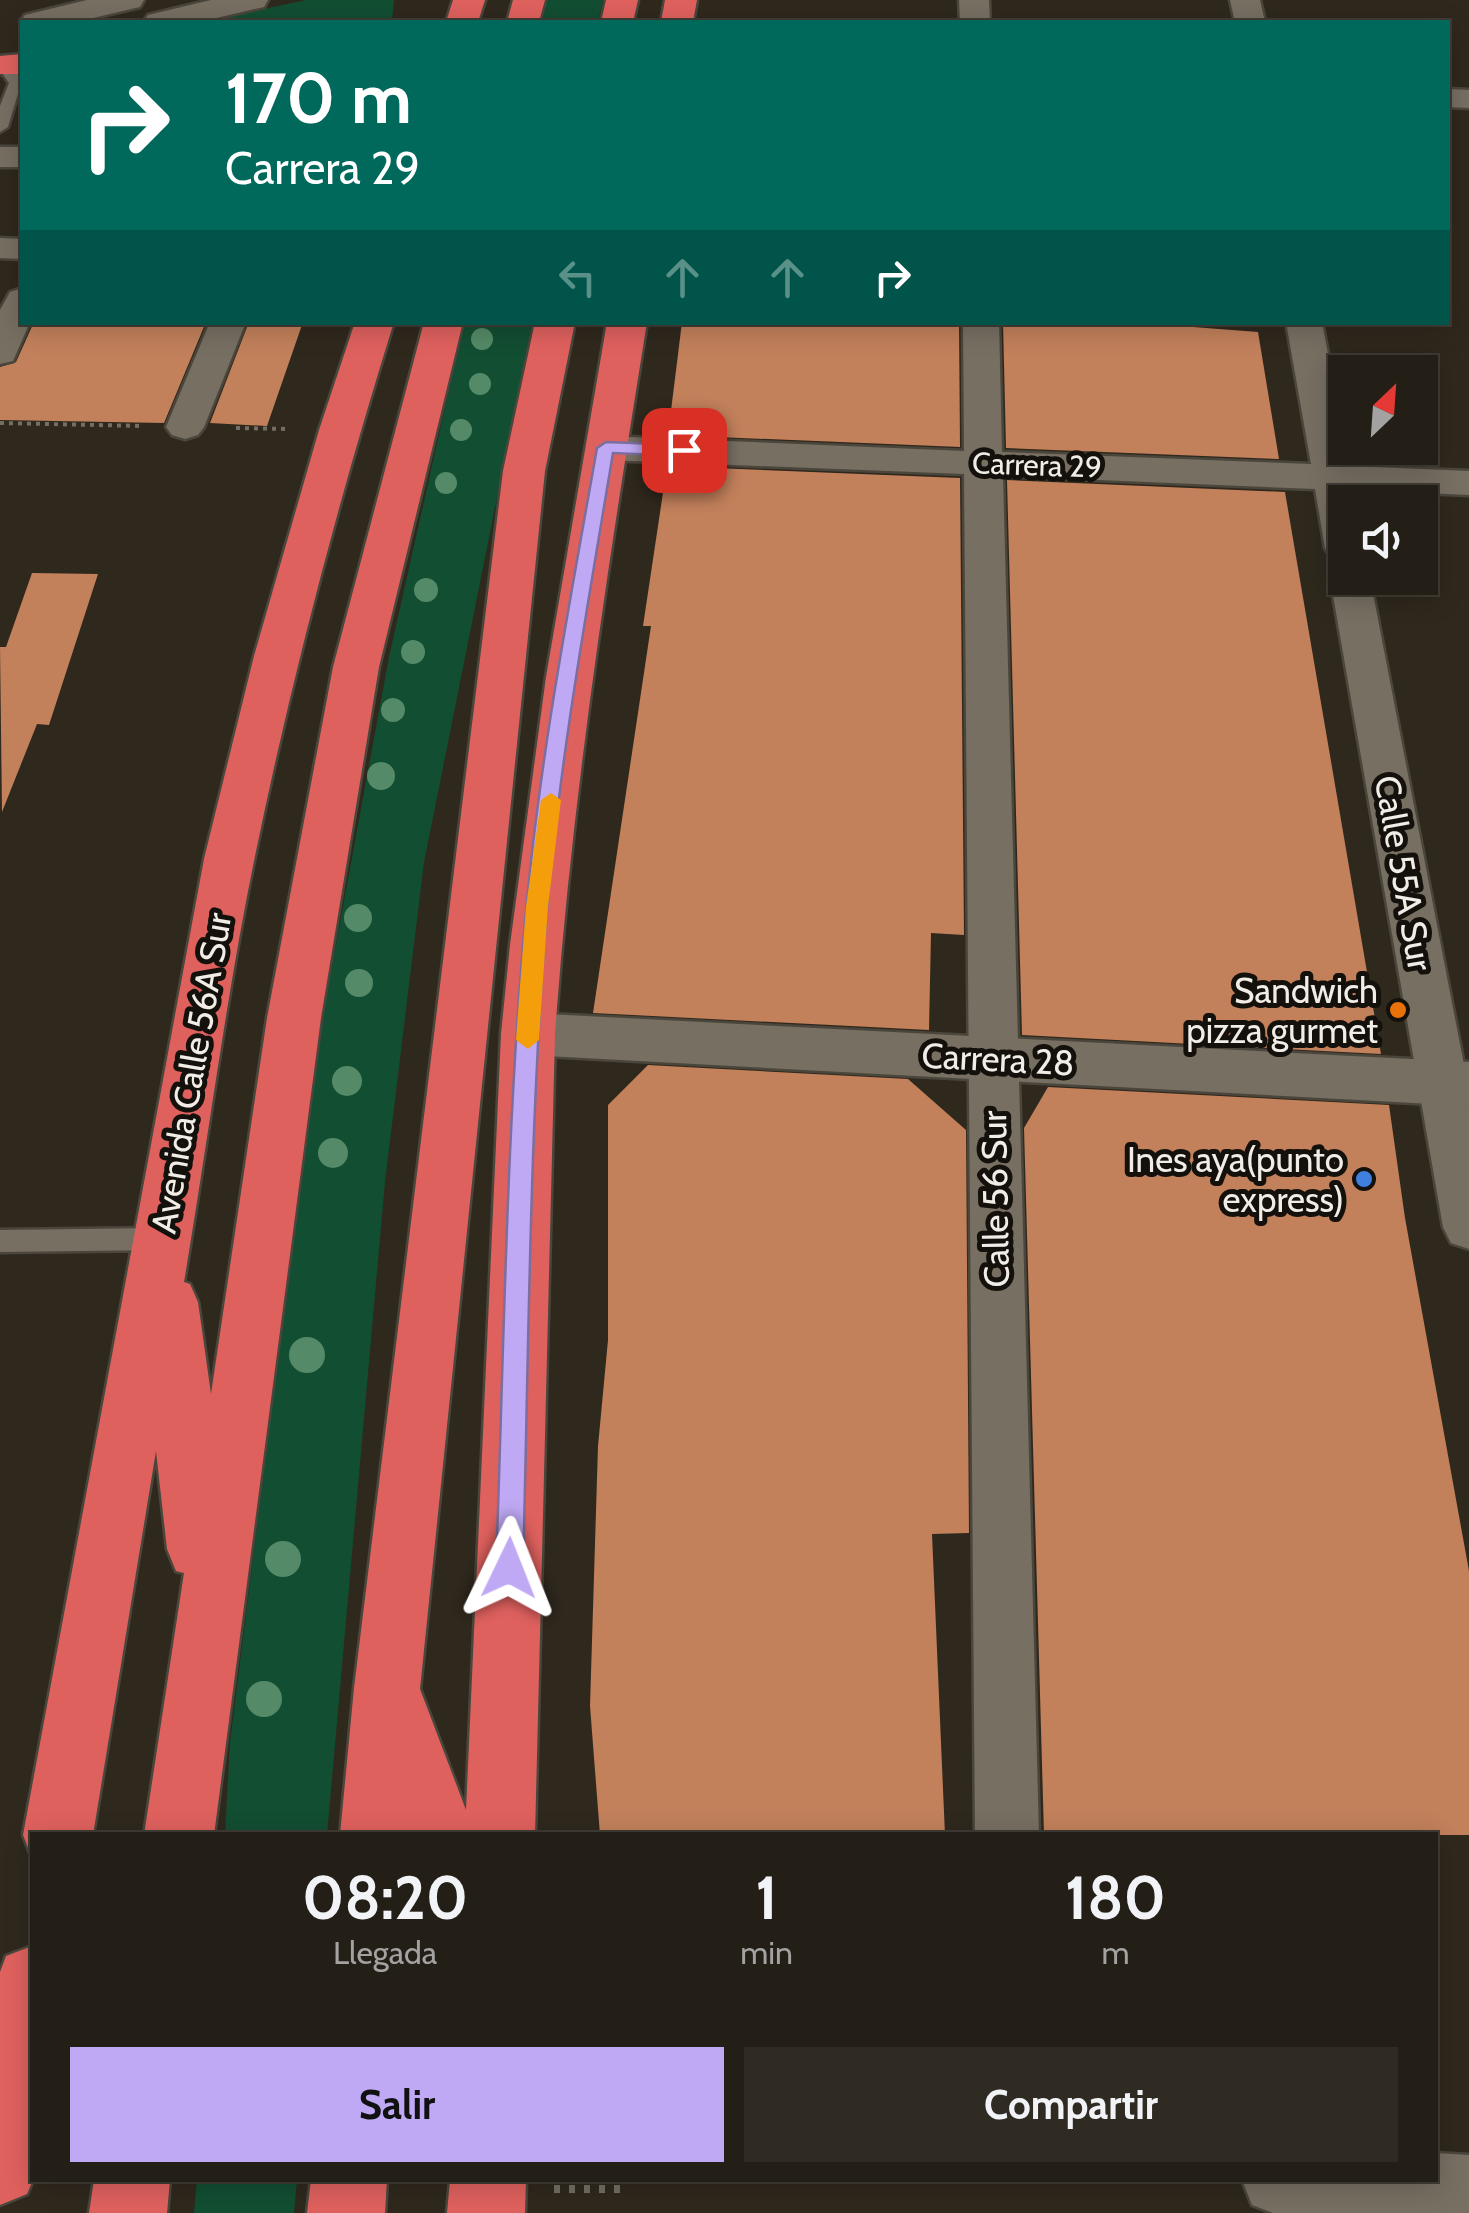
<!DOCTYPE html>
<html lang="es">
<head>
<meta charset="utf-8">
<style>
  body { margin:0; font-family:Cabin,sans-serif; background:#2f2b23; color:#f1f3f6; height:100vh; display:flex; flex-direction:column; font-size:38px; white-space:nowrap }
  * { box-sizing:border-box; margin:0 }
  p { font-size:32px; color:#a3a2a1 }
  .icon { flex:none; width:55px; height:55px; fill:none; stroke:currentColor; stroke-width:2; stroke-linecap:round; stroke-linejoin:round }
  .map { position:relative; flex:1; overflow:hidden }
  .panel { position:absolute; left:30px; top:1832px; width:1408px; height:350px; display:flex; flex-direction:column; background:#231e16; border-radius:0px; box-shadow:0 5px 25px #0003,0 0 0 2px #403c35 }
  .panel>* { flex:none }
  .guide { position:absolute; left:20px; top:20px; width:1430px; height:305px; border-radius:0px; box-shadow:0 5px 25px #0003,0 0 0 2px #403c35; background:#00695c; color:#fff; overflow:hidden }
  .needle { width:65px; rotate:25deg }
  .controls { position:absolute; left:1328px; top:355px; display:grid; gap:20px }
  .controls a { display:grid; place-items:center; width:110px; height:110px; border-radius:0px; background:#231e16; box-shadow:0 5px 25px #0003,0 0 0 2px #403c35; font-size:50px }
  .pin { position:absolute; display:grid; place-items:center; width:85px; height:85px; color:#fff; margin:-42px; border-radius:20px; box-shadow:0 5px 15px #0006 }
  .me { position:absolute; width:110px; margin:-55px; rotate:2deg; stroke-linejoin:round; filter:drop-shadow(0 0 8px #0008) }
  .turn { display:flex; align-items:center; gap:35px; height:210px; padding:0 40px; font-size:45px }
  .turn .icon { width:130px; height:130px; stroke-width:2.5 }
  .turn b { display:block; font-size:70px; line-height:85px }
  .lanes { display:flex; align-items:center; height:95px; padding:0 40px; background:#0003; justify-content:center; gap:50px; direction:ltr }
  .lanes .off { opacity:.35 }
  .eta { display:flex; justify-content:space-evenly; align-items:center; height:170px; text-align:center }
  .eta b { font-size:60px; font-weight:800; line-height:70px }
  .primary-button { display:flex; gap:20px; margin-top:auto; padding:20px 40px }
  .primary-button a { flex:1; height:115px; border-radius:0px; background:#bfa9f4; color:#111; font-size:40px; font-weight:800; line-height:115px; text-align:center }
  .primary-button a+a { background:#2f2b23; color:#f1f3f6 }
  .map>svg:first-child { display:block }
</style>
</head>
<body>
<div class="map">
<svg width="1469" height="2213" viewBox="0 0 1469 2213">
  <rect width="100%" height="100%" fill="#2f281d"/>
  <g fill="#124e32">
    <polygon points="306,0 394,0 392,22 203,22"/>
    <polygon points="545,0 603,0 598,22 539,22"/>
    <polygon points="464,323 532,323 424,862 385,1182 327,1835 225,1835 230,1742 317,1047 389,657"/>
    <polygon points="197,2180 297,2180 294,2213 194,2213"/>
  </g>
  <g fill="#c2805b">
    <polygon points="34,322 206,322 164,423 0,420 0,367 16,362"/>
    <polygon points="249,322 303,322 267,426 210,423"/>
    <polygon points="682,322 959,322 960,447 668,435"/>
    <polygon points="1003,322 1128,322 1258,332 1279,459 1006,448"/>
    <polygon points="667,466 960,478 964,935 931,933 929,1030 593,1013 651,626 643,626"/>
    <polygon points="1007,480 1285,492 1381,1054 1022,1035"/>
    <polygon points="32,573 98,574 49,725 37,724 2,812 0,647 6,647"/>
    <polygon points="648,1065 908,1079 966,1130 969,1533 932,1534 945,1835 600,1835 590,1706 598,1446 608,1340 608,1105"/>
    <polygon points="1048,1087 1389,1105 1405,1218 1469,1571 1469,1835 1044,1835 1024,1128"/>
  </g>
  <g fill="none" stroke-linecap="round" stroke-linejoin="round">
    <g stroke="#4b463c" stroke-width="5">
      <g id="lane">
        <polygon points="0,61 9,62 22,80 8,127 0,132 0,106 9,83 0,70"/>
        <polygon points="162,1228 171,1231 175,1239 171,1247 162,1250 0,1252 0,1230"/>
      </g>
    </g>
    <g stroke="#4b463c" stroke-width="5">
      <g id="street">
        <polygon points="959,0 989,0 990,22 960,22"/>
        <polygon points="1230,0 1260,0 1265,22 1235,22"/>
        <polygon points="1448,89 1469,90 1469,108 1448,107"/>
        <rect x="0" y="147" width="22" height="20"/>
        <polygon points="0,238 22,239 22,259 0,258"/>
        <polygon points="22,288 22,322 30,322 13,361 0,364 0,310 10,292"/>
        <polygon points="210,322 246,322 204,427 198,435 185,439 172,435 166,427"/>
        <polygon points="963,322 999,322 1002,452 1311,464 1286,322 1322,322 1349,466 1469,471 1469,495 1354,490 1356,502 1345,502 1345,561 1331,557 1325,548 1315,489 1003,476 1039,1835 975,1835 964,474 606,460 593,456 587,448 593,440 606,436 964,451"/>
        <polygon points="1345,566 1345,578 1370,578 1469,1091 1469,1249 1451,1243 1443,1227 1330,578 1336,569"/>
        <polygon points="1435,2153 1469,2155 1469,2213 1273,2213 1252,2205 1242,2180 1435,2180"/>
      </g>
    </g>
    <g stroke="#4b463c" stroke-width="5">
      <g id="secondary">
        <polygon points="87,0 144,0 140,7 76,22 20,22 25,15"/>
        <polygon points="211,0 268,0 264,7 199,22 143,22 148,15"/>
        <polygon points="528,1013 1469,1062 1469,1106 528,1055 509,1049 501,1034 509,1019"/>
      </g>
    </g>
    <g stroke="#4b463c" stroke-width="5">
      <g id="highway">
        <polygon points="453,0 485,0 478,22 446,22"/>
        <polygon points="513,0 545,0 539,22 507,22"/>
        <polygon points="606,0 638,0 633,22 601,22"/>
        <polygon points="665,0 697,0 693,22 661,22"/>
        <polygon points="22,54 22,74 0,74 0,56"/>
        <path d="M355,322H394C339,498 292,676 255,856C226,997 208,1140 184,1282L190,1284L198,1302L211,1394L267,1018L333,667L424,322H463L379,667L321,1018L214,1835H144L184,1573L176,1571L167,1549L156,1451L93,1835H32V1858L23,1835L204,859L254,656L319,430Z"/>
        <path d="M535,322H575L545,471L420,1689L466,1810L501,1034L510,945L546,677L607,322H647C609,559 572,795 555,1034L535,1835H340L354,1688L503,471Z"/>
        <polygon points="32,1946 33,2180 27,2194 0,2205 0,1972 6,1956"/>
        <polygon points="94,2180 170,2180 167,2213 89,2213"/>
        <polygon points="311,2180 387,2180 385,2213 307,2213"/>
        <polygon points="450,2180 526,2180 525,2213 447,2213"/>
      </g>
    </g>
    <g stroke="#746e64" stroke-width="4" stroke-dasharray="4 5" stroke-linecap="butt">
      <polyline points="0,423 144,426"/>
      <polyline points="236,428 289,429"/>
    </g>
    <polyline stroke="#746e64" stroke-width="8" stroke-dasharray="6 9" stroke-linecap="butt" points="554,2189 624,2189 624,2180"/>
    <use href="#lane" fill="#776f62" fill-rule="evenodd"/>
    <use href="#street" fill="#776f62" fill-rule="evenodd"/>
    <use href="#secondary" fill="#776f62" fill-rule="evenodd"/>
    <use href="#highway" fill="#df615e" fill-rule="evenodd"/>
  </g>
  <g fill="#548a67">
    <circle cx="482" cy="339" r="11"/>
    <circle cx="480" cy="384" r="11"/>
    <circle cx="461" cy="430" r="11"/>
    <circle cx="446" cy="483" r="11"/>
    <circle cx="426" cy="590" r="12"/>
    <circle cx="413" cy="652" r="12"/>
    <circle cx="393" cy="710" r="12"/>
    <circle cx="381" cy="776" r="14"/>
    <circle cx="358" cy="918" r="14"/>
    <circle cx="359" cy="983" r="14"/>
    <circle cx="347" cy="1081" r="15"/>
    <circle cx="333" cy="1153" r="15"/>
    <circle cx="307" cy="1355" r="18"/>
    <circle cx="283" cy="1559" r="18"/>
    <circle cx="264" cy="1699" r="18"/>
  </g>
  <path fill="#bfa9f4" stroke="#7c6e9f" stroke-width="2.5" d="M606,442L684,445L693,450L684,456L613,453C588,604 560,757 547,910C529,1128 529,1349 523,1568L519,1577L509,1581L500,1577L496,1568C504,1349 506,1129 526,911C540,756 570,601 597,448Z"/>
  <polygon fill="#f59e0b" points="551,793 561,800 548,907 539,1040 528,1049 516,1040 526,907 541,800"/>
  <circle fill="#e8710a" stroke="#14110c" stroke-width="4" cx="1398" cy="1010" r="10"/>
  <circle fill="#3f7fe0" stroke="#14110c" stroke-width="4" cx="1364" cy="1179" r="10"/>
  <g text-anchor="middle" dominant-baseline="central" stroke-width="10" stroke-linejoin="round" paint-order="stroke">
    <g font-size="30" fill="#f1ece5" stroke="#14110c">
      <text transform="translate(1037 465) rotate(2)">Carrera 29</text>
    </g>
    <g font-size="35" fill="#f1ece5" stroke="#14110c">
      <text transform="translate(1404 873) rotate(80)">Calle 55A Sur</text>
      <text transform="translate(998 1059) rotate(3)">Carrera 28</text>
      <text transform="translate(191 1073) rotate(-80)">Avenida Calle 56A Sur</text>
      <text transform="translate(995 1199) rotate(-91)">Calle 56 Sur</text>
    </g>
    <g font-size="35" fill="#f1ece5" stroke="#14110c" text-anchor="end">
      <text x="1378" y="990">Sandwich<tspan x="1378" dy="40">pizza gurmet</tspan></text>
      <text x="1344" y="1159">Ines aya(punto<tspan x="1344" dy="40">express)</tspan></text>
    </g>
  </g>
</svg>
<div class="controls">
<a><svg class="needle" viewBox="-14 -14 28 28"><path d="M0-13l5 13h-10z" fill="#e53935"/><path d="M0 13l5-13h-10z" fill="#a3a2a1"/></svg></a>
<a><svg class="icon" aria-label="sound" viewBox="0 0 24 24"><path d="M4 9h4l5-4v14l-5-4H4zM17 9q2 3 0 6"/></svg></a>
</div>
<div class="pin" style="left:684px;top:450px;background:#d93025"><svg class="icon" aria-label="arrive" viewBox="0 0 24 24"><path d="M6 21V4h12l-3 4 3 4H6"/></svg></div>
<svg class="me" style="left:509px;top:1568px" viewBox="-20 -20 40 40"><path d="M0-17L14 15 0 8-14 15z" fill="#bfa9f4" stroke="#fff" stroke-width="4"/></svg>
<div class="guide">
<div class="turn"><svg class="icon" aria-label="right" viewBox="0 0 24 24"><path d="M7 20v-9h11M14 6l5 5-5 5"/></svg><div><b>170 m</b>Carrera 29</div></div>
<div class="lanes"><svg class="icon off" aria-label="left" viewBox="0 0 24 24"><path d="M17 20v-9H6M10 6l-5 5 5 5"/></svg><svg class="icon off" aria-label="ahead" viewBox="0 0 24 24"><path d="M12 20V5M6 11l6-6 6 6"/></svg><svg class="icon off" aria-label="ahead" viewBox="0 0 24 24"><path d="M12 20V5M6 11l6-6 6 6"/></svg><svg class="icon" aria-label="right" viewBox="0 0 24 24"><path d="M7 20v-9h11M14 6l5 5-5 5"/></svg></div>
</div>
<section class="panel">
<div class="eta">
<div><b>08:20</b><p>Llegada</p></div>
<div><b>1</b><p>min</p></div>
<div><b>180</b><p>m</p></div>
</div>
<div class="primary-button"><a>Salir</a><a>Compartir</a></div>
</section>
</div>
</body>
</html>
